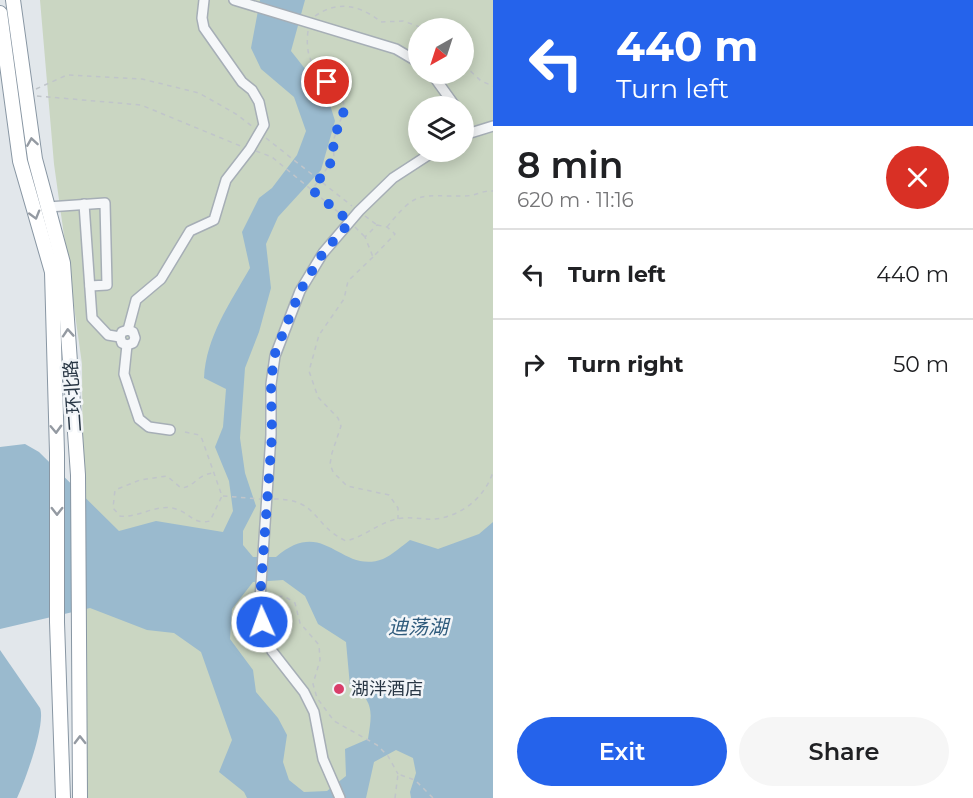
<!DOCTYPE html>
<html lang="en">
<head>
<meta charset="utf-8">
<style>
  body { margin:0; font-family:Montserrat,"Noto Sans SC",sans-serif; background:#f6f6f6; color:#202124; height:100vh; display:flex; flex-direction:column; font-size:22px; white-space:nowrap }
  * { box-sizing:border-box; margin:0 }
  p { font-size:20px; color:#757577 }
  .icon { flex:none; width:33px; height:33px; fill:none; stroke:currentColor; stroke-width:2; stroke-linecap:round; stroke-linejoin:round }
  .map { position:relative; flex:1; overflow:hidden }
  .panel { display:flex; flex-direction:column; background:#fff; width:480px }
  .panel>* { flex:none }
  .guide { background:#2563eb; color:#fff; overflow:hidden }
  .needle { width:39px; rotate:219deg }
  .tools { position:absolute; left:408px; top:18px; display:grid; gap:12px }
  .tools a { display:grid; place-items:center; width:66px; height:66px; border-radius:50%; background:#fff; box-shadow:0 3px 15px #0003; font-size:30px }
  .pin { position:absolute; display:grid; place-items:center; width:51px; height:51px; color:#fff; margin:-26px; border:3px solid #fff; border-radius:50%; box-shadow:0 2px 6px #0007 }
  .me { position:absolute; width:66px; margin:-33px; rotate:358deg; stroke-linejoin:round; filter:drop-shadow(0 0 4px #0008) }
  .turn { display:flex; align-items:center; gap:21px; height:126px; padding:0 24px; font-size:27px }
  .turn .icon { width:78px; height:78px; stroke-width:2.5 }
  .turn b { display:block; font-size:42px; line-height:51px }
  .round { display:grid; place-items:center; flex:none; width:63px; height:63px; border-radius:32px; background:#f6f6f6 }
  .headline { display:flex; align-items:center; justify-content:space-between; height:102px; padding:0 24px }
  h1 { font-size:36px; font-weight:600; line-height:45px }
  .action { display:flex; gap:12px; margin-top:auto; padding:12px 24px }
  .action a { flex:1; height:69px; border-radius:36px; background:#2563eb; color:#fff; font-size:24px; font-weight:600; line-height:69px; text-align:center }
  .action a+a { background:#f6f6f6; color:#202124 }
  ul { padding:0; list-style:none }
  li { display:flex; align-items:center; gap:18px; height:90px; padding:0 24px; border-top:2px solid #e0e0e0 }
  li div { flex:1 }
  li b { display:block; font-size:22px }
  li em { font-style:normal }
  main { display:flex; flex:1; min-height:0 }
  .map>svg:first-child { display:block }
</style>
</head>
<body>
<main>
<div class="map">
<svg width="493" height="798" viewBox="0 0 493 798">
  <rect width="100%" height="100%" fill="#e2e7eb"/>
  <path fill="#cad6c2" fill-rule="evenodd" d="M40,0H493V798H85L82,364L54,164ZM418,28H464V74H418ZM418,106H464V152H418Z"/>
  <g fill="#9abace" fill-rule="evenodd">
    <path d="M260,0H305L291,51L328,98L335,121L321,170L278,217L266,244L271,288L259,332L245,368L240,438L245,473L256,506L243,531V545L253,557H276C325,515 340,575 383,559C392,555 402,546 410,540L438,549L479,534L493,522V798H411L410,792L416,773L413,758L396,750L374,762L366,798H247L244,792L219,772L232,740L201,652L174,633L147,630L90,608L0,629V447L25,444L39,452L119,531L156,521L223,532L233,511L229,481L215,447L223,427L226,389L204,378C206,337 230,303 250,268L242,232L259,198L272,188L297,155L306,131L294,97L261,69L251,48ZM283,580L305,596L318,624L346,642L350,686C375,700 372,713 368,739L345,749L346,776L327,791L304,792L289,780L283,762L287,735L278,718L256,692L253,670L230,639L232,609L253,582Z"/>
    <path d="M0,650L40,708C46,724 25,781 17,798H0Z"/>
  </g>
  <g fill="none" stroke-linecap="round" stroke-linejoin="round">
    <g stroke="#a6aeb6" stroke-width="12">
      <g id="minor">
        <polyline points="234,0 396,49 418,62"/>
        <polyline points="432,74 455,106"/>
        <polyline points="464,135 493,126"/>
        <polyline points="84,204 92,318 108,335 120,337 122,343 127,345 133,343 135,338 133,332 128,330 122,332 120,337"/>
        <polyline points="48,207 105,203 107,285 90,286"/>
        <polyline points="128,330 136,300 161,279 190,231 214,220 226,180 250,149 264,125 259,102 252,90 242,82 204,28 202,18 204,0"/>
        <polyline points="127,345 124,374 139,419 149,427 170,430"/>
        <polyline points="340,798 323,759 314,712 304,692 272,651 262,622 260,599 271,435 271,384 275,356 300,291 323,253 359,211 393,178 433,152"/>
      </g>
    </g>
    <g stroke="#8896a3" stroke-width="16">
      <g id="highway">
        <polyline points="13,0 35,159 63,263 78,475 80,798"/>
        <polyline points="0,13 20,161 52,272 57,453 57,622 63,798"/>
      </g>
    </g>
    <g stroke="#c0c5ca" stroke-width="1.5" stroke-dasharray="4.5 4.5" stroke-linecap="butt">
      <path d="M315,16C338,0 360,5 381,22L403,21L423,28"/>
      <path d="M308,31C302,78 336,73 345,108L333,141L334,158L312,190"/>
      <polyline points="464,65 481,81 493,86"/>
      <polyline points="36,89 67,75 142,79 199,93 236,114 253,127"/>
      <polyline points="37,96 141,105 243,147"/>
      <polyline points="266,138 352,206"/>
      <polyline points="256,151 272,157 343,216"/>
      <polyline points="365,216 377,225"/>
      <polygon points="377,225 387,227 395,234 373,257 365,237"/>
      <polyline points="355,227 365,237"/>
      <path d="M387,227C418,188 420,197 465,196C475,196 483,190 493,191"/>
      <polyline points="373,257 348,281 344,299 319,335 309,371 318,397 338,418 341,426 332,453 330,464 333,472 347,486 389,495 398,508 398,519"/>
      <path d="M185,432L199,435L202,439L222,496L210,521C193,525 190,513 176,509C157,503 139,518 120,516L113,508L115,490L140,480L167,476L181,488C195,487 196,475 213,473"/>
      <polyline points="223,496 260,499"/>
      <path d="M274,499C319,499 312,525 346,541C363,537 376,525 393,520C407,515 421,520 435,519C462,516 485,497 493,472"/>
      <polyline points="269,598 284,596 295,603 300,623 319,645 320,660 313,684 317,698 334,721 377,745 388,756 398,774"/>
      <polyline points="395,798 398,774 415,780 433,798"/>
    </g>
    <use href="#minor" stroke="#f5f7f9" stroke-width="9"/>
    <use href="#highway" stroke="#fff" stroke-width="14"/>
  </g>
  <defs><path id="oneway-chevron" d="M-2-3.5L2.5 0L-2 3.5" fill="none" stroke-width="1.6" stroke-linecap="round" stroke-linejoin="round" transform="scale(1.5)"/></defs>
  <g stroke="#949aa2">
    <use href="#oneway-chevron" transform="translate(32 142) rotate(-99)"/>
    <use href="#oneway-chevron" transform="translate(35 215) rotate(74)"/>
    <use href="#oneway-chevron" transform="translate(68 333) rotate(-94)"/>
    <use href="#oneway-chevron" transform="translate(56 429) rotate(88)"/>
    <use href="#oneway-chevron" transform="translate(57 511) rotate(90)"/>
    <use href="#oneway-chevron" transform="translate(80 740) rotate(-91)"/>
  </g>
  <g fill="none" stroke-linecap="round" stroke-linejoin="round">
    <polyline stroke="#2563eb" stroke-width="10" stroke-dasharray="0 18" points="262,622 260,599 272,435 271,384 274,356 300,291 323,253 350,222 312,190 334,158 333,141 345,108 342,98 327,82"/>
  </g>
  <circle fill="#d93e69" stroke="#f2f5f8" stroke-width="2" cx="339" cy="689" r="6"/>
  <g text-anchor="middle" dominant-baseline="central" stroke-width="5" stroke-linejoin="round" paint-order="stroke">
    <g font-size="18" fill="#283644" stroke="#f2f5f8">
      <text transform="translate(73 396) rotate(-94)">二环北路</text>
    </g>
    <g font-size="18" fill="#283644" stroke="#f2f5f8" text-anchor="start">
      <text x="351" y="689">湖泮酒店</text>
    </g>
    <g font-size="20" font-style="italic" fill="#2f5b7c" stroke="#f2f5f8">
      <text x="418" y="627">迪荡湖</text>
    </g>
  </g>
</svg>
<div class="tools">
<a><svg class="needle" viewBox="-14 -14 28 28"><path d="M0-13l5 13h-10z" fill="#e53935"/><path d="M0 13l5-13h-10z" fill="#757577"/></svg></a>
<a><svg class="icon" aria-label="layers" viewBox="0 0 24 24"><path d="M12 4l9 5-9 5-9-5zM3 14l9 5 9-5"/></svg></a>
</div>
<div class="pin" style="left:327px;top:82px;background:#d93025"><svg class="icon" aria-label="arrive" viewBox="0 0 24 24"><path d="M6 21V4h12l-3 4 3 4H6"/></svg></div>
<svg class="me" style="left:262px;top:622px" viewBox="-20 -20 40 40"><circle r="17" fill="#2563eb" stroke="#fff" stroke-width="3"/><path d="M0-11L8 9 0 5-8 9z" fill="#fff"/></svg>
</div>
<section class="panel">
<div class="guide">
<div class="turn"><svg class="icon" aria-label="left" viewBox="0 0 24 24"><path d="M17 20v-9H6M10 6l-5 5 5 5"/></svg><div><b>440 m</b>Turn left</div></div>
</div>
<div class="headline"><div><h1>8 min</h1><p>620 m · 11:16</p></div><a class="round" style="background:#d93025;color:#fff"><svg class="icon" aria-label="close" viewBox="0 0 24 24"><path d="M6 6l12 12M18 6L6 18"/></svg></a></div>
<ul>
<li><svg class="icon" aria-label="left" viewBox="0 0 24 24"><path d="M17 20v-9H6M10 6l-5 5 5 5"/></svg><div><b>Turn left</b></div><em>440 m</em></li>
<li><svg class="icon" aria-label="right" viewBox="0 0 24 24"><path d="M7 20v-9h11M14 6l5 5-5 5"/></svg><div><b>Turn right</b></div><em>50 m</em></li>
</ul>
<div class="action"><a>Exit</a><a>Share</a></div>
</section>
</main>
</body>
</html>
